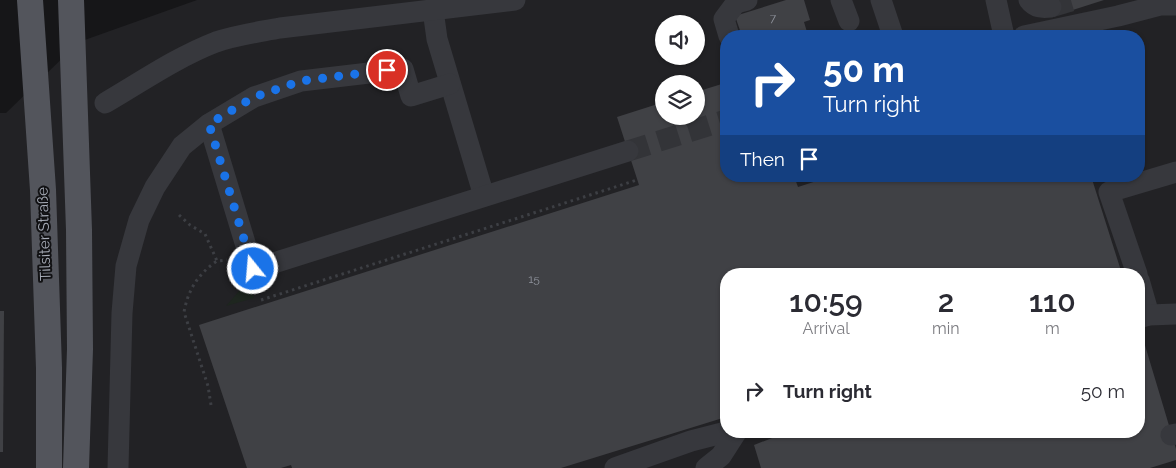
<!DOCTYPE html>
<html lang="en">
<head>
<meta charset="utf-8">
<style>
  body { margin:0; font-family:Raleway,sans-serif; background:#f2f2f3; color:#2b2b33; height:100vh; display:flex; flex-direction:column; font-size:19px; white-space:nowrap }
  * { box-sizing:border-box; margin:0 }
  p { font-size:16px; color:#7c7c81 }
  .icon { flex:none; width:28px; height:28px; fill:none; stroke:currentColor; stroke-width:2; stroke-linecap:round; stroke-linejoin:round }
  .map { position:relative; flex:1; overflow:hidden }
  .drawer { position:absolute; left:720px; top:268px; width:425px; height:170px; display:flex; flex-direction:column; background:#fff; border-radius:20px; box-shadow:0 1px 4px #0004 }
  .drawer>* { flex:none }
  .guide { position:absolute; left:720px; top:30px; width:425px; height:152px; border-radius:20px; box-shadow:0 1px 4px #0004; background:#1a4fa0; color:#fff; overflow:hidden }
  .tools { position:absolute; left:655px; top:15px; display:grid; gap:10px }
  .tools a { display:grid; place-items:center; width:50px; height:50px; border-radius:50%; background:#fff; box-shadow:0 1px 4px #0004; font-size:25px }
  .pin { position:absolute; display:grid; place-items:center; width:42px; height:42px; color:#fff; margin:-21px; border:2px solid #fff; border-radius:50%; box-shadow:0 1px 5px #0007 }
  .me { position:absolute; width:55px; margin:-28px; rotate:343deg; stroke-linejoin:round; filter:drop-shadow(0 0 4px #0008) }
  .turn { display:flex; align-items:center; gap:18px; height:105px; padding:0 20px; font-size:22px }
  .turn .icon { width:65px; height:65px; stroke-width:2.5 }
  .turn b { display:block; font-size:35px; line-height:42px }
  .then { display:flex; align-items:center; height:48px; padding:0 20px; background:#0003; gap:10px; font-size:19px }
  .eta { display:flex; justify-content:space-evenly; align-items:center; height:85px; text-align:center }
  .eta b { font-size:30px; font-weight:600; line-height:35px }
  ul { padding:0; list-style:none }
  li { display:flex; align-items:center; gap:15px; height:75px; padding:0 20px }
  li div { flex:1 }
  li b { display:block; font-size:19px }
  li em { font-style:normal }
  .map>svg:first-child { display:block }
</style>
</head>
<body>
<div class="map">
<svg width="1176" height="468" viewBox="0 0 1176 468">
  <rect width="100%" height="100%" fill="#161618"/>
  <path fill="#222225" fill-rule="evenodd" d="M197,0H1176V468H0V113H6L79,42ZM664,24H696V56H664ZM726,36H1139V176H726ZM664,84H696V116H664ZM726,274H1139V431H726Z"/>
  <polygon fill="#1e261f" points="249,283 254,298 226,306 240,290"/>
  <g fill="#404145">
    <polygon points="786,0 804,0 810,20 804,22 807,32 795,36 742,36 735,16"/>
    <polygon points="1049,0 1104,0 1054,16"/>
    <polygon points="725,83 726,88 726,176 794,176 798,187 832,176 1091,176 1122,274 726,274 726,417 561,468 292,468 291,465 281,468 247,468 199,325 639,185 617,117 664,102 664,116 696,116 696,92"/>
    <polygon points="0,311 4,311 3,452 0,452"/>
    <polygon points="1139,332 1141,332 1162,402 1176,449 1176,460 1150,468 761,468 754,445 790,431 1139,431"/>
  </g>
  <g fill="none" stroke-linecap="round" stroke-linejoin="round">
    <g stroke="#333438" stroke-width="21" stroke-dasharray="21 11" stroke-linecap="butt">
      <polyline points="1051,7 1074,0"/>
      <polyline points="628,151 726,120"/>
    </g>
    <g stroke="#3d3f44" stroke-width="3" stroke-dasharray="2.5 4" stroke-linecap="butt">
      <polyline points="179,215 190,225 205,234 217,261 227,260"/>
      <polyline points="261,300 637,180"/>
      <path d="M211,405L208,386L184,312C188,290 198,274 217,261"/>
    </g>
    <g stroke="#37383d" stroke-width="21">
      <polyline points="841,0 849,21"/>
      <polyline points="881,0 893,36"/>
      <polyline points="996,0 1004,36"/>
      <path d="M1029,0C1035,8 1042,8 1051,7"/>
      <polyline points="433,10 437,39 484,196"/>
      <polyline points="729,36 724,19 736,3 747,0"/>
      <polyline points="1024,36 1118,16 1160,5 1176,5"/>
      <path d="M105,103C141,82 177,57 216,42C236,35 259,32 280,28L515,0"/>
      <polyline points="209,124 253,269"/>
      <polyline points="242,273 628,151"/>
      <polyline points="1137,274 1109,192 1176,172"/>
      <polyline points="1139,280 1149,315"/>
      <polyline points="1139,318 1149,315 1176,314"/>
      <polyline points="1171,435 1176,434"/>
      <polyline points="118,468 122,313 126,266 139,220 155,187 182,146 209,124 254,97 301,81 403,69 411,96 450,84"/>
      <polyline points="615,468 691,441 730,431"/>
      <polyline points="706,468 721,456 737,431"/>
    </g>
    <g stroke="#53555c" stroke-width="26">
      <polyline points="30,0 43,190 49,368 49,468"/>
      <polyline points="71,0 79,230 80,349 76,468"/>
    </g>
  </g>
  <g fill="none" stroke-linecap="round" stroke-linejoin="round">
    <polyline stroke="#1a73e8" stroke-width="9" stroke-dasharray="0 16.2" points="253,269 209,124 254,97 301,81 387,70"/>
  </g>
  <g text-anchor="middle" dominant-baseline="central" stroke-width="4" stroke-linejoin="round" paint-order="stroke">
    <g font-size="12" fill="#8e929b">
      <text x="773" y="18">7</text>
      <text x="534" y="279">15</text>
    </g>
    <g font-size="15" fill="#a8adb8" stroke="#111113">
      <text transform="translate(44 234) rotate(-92)">Tilsiter Straße</text>
    </g>
  </g>
</svg>
<div class="tools">
<a><svg class="icon" aria-label="sound" viewBox="0 0 24 24"><path d="M4 9h4l5-4v14l-5-4H4zM17 9q2 3 0 6"/></svg></a>
<a><svg class="icon" aria-label="layers" viewBox="0 0 24 24"><path d="M12 4l9 5-9 5-9-5zM3 14l9 5 9-5"/></svg></a>
</div>
<div class="pin" style="left:387px;top:70px;background:#d93025"><svg class="icon" aria-label="arrive" viewBox="0 0 24 24"><path d="M6 21V4h12l-3 4 3 4H6"/></svg></div>
<svg class="me" style="left:253px;top:269px" viewBox="-20 -20 40 40"><circle r="17" fill="#1a73e8" stroke="#fff" stroke-width="3"/><path d="M0-11L8 9 0 5-8 9z" fill="#fff"/></svg>
<div class="guide">
<div class="turn"><svg class="icon" aria-label="right" viewBox="0 0 24 24"><path d="M7 20v-9h11M14 6l5 5-5 5"/></svg><div><b>50 m</b>Turn right</div></div>
<div class="then">Then<svg class="icon" aria-label="arrive" viewBox="0 0 24 24"><path d="M6 21V4h12l-3 4 3 4H6"/></svg></div>
</div>
<section class="drawer">
<div class="eta">
<div><b>10:59</b><p>Arrival</p></div>
<div><b>2</b><p>min</p></div>
<div><b>110</b><p>m</p></div>
</div>
<ul>
<li><svg class="icon" aria-label="right" viewBox="0 0 24 24"><path d="M7 20v-9h11M14 6l5 5-5 5"/></svg><div><b>Turn right</b></div><em>50 m</em></li>
</ul>
</section>
</div>
</body>
</html>
